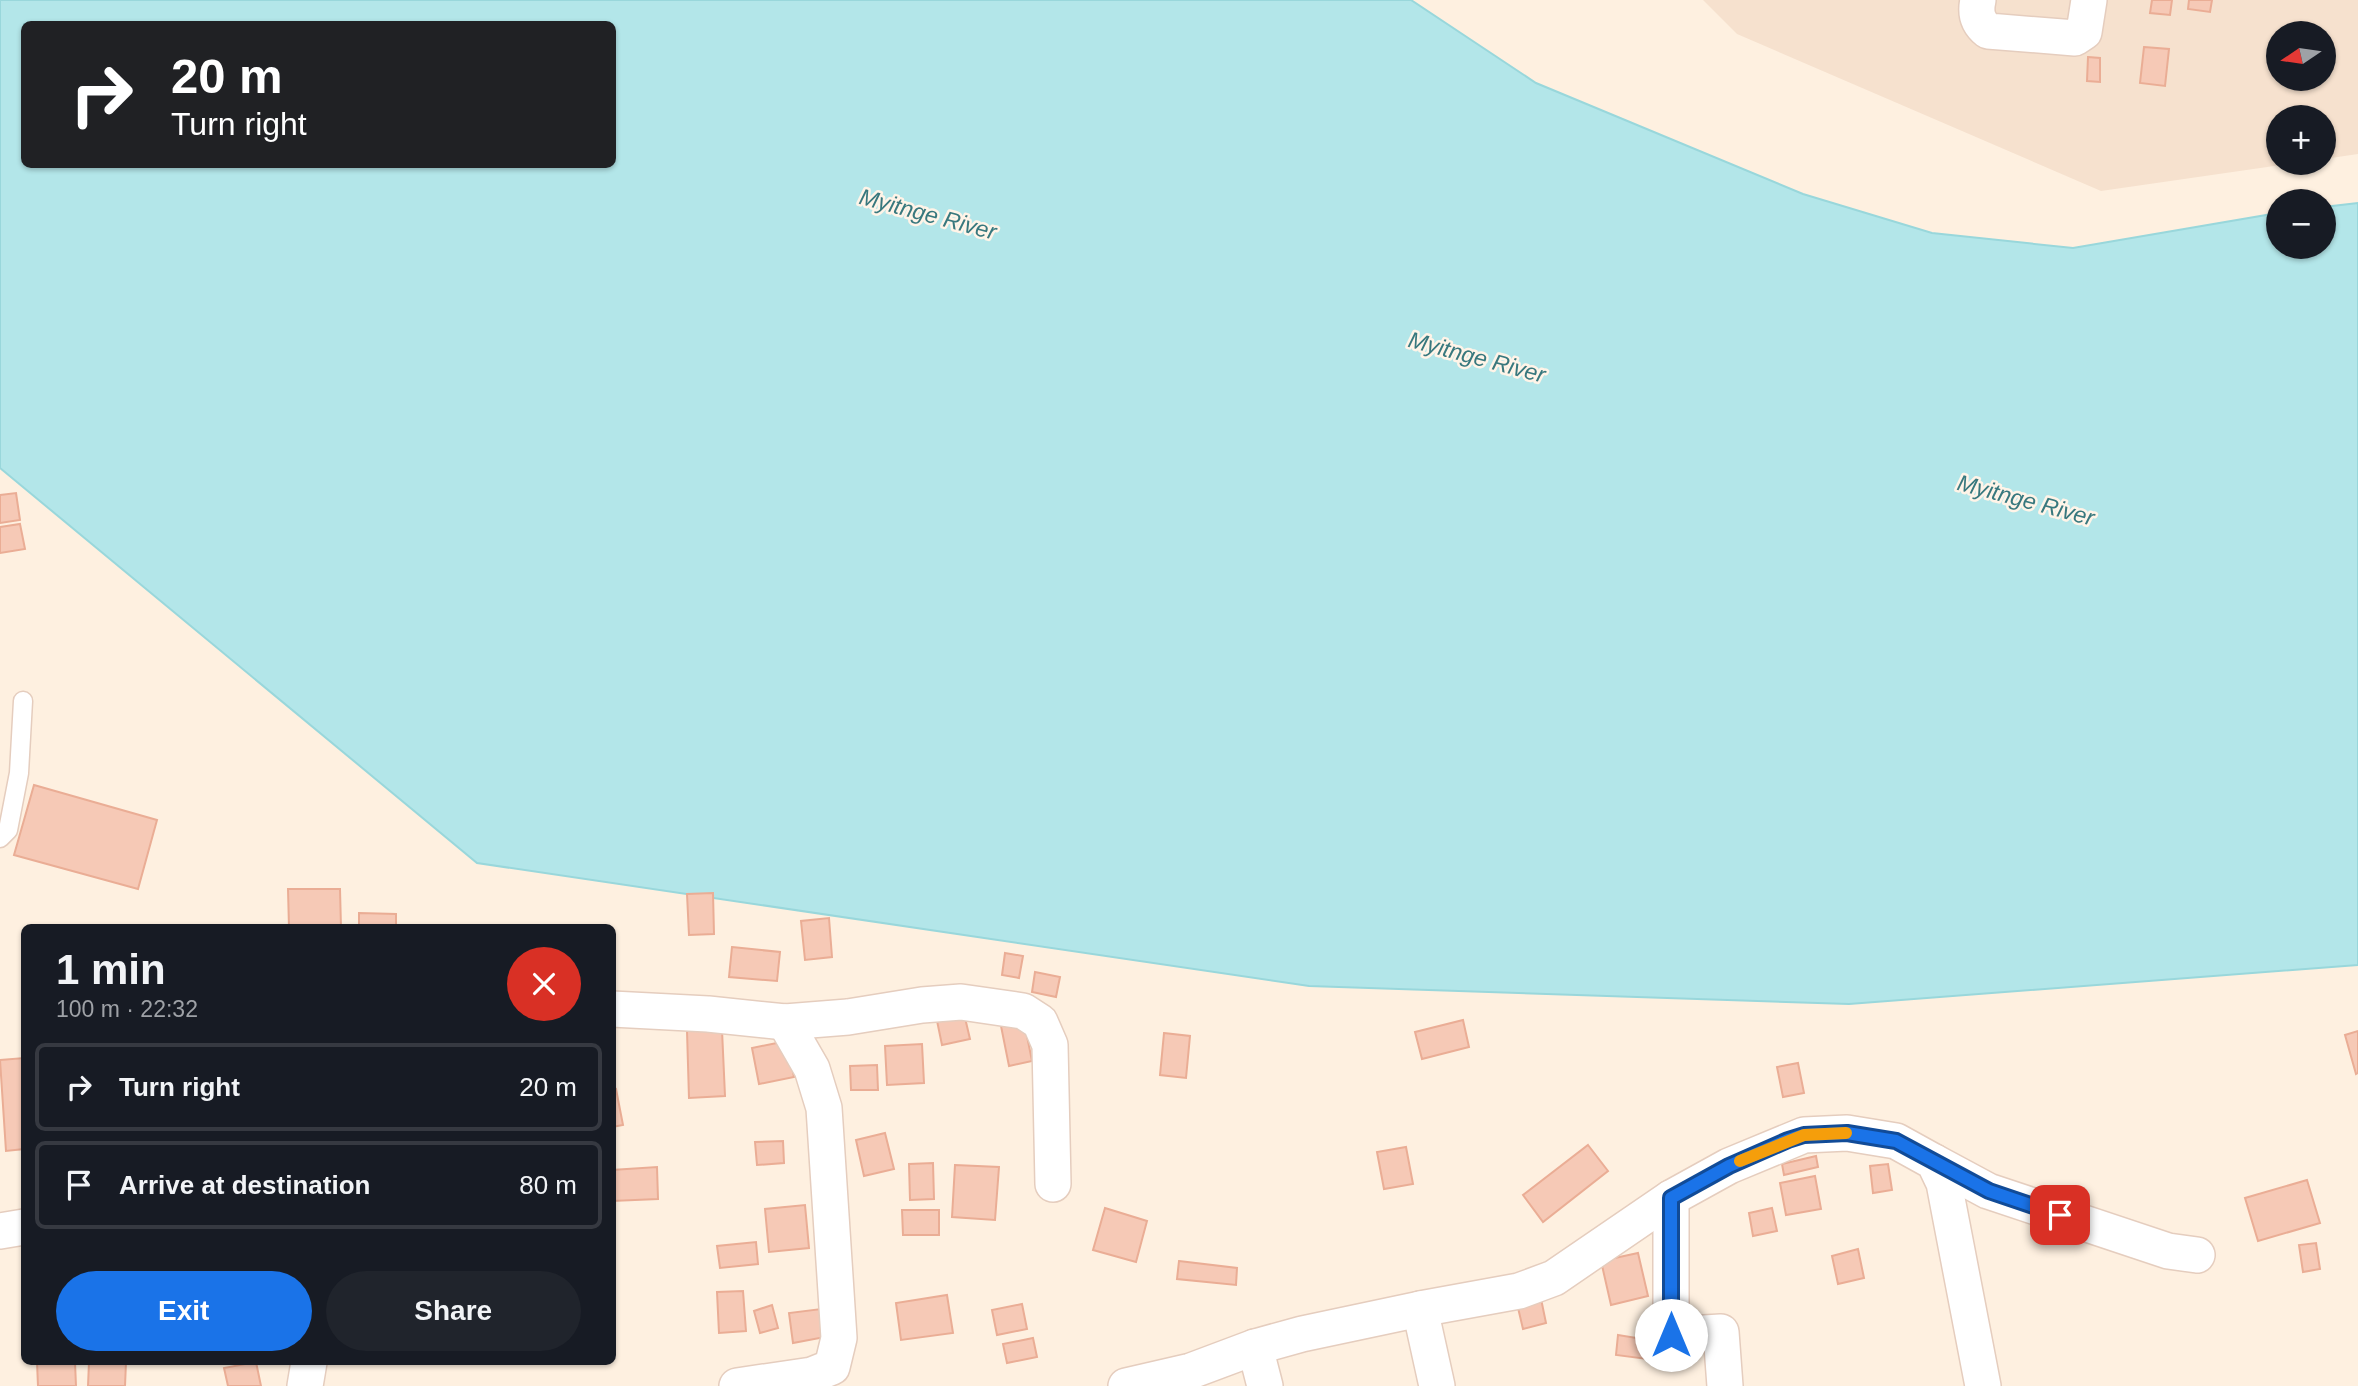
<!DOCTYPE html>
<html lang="en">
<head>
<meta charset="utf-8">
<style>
  body { margin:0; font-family:Arial,sans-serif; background:#20242c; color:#f1f3f6; height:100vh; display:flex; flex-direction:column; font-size:26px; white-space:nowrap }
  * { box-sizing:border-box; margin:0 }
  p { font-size:23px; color:#9ea1a6 }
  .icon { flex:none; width:38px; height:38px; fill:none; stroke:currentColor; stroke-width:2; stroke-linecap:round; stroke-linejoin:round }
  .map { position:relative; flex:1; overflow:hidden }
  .side { position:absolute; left:21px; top:924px; width:595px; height:441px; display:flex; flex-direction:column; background:#171b24; border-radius:10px; box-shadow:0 2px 5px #0004 }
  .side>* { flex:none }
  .hud { position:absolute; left:21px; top:21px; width:595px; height:147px; border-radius:10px; box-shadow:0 2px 5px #0004; background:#202124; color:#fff; overflow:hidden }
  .needle { width:46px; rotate:257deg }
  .tools { position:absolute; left:2266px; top:21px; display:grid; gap:14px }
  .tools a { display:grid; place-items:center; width:70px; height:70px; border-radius:50%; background:#171b24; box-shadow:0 2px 5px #0004; font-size:35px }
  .pin { position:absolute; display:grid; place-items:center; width:60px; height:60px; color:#fff; margin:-30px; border-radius:14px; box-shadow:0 4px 10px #0006 }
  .me { position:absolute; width:77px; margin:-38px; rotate:0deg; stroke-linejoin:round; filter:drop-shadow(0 0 5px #0008) }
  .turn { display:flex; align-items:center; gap:24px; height:147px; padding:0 35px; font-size:32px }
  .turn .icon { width:91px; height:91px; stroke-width:2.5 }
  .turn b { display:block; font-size:49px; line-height:60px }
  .round { display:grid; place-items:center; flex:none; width:74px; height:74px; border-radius:37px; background:#20242c }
  .overview { display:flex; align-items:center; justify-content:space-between; height:119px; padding:0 35px }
  h1 { font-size:42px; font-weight:700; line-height:52px }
  .cta { display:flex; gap:14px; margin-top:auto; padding:14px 35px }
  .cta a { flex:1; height:80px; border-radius:42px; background:#1a73e8; color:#fff; font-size:28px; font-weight:700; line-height:80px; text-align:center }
  .cta a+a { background:#20242c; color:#f1f3f6 }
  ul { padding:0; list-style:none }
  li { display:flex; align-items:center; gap:21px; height:88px; margin:0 14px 10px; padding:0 21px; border:4px solid #363941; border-radius:10px }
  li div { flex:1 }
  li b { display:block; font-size:26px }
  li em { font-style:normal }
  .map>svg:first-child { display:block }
</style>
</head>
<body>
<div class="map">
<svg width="2358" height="1386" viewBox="0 0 2358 1386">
  <rect width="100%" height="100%" fill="#fef0e0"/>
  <path fill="#f6e1ce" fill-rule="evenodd" d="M1703,0H2358V154L2324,159V117H2278V163H2295L2101,191L1737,34ZM2278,33H2324V79H2278Z"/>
  <path fill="#b3e6e9" stroke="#99d7db" stroke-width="2" fill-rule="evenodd" d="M0,0H1411L1536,83L1803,194L1932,233L2073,248L2278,213V247H2324V207L2358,203V965L1849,1004L1309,986L477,863L0,468ZM24,24H612V164H24Z"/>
  <g fill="#f6c9b6" stroke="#eaad95" stroke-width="2">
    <polygon points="2152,0 2172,0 2170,15 2150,13"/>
    <polygon points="2189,0 2212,0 2210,12 2188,9"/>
    <polygon points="2144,47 2169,49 2165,86 2140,83"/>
    <polygon points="2088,57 2100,58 2100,82 2087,81"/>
    <polygon points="16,493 20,520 0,523 0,495"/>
    <polygon points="20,524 25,549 0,553 0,527"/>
    <polygon points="34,785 157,820 138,889 14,855"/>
    <polygon points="288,889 340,889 341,928 289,928"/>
    <polygon points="713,893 714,934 689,935 687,894"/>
    <polygon points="359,913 396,914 396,928 359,928"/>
    <polygon points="829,918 832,957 805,960 801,921"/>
    <polygon points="732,947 780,952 777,981 729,977"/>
    <polygon points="1005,953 1023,956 1019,978 1002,975"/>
    <polygon points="1035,972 1060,977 1056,997 1032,992"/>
    <polygon points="962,1005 970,1039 942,1045 935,1011"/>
    <polygon points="1463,1020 1469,1047 1422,1059 1415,1032"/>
    <polygon points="1024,1021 1032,1061 1009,1066 1001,1026"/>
    <polygon points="722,1030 725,1096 689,1098 687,1031"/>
    <polygon points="2358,1031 2358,1073 2356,1074 2345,1035"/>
    <polygon points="1164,1033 1190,1036 1186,1078 1160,1075"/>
    <polygon points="787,1041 794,1077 759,1084 752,1048"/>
    <polygon points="922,1044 924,1083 887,1085 885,1046"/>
    <polygon points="24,1058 24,1149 6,1151 0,1060"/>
    <polygon points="1798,1063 1804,1093 1783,1097 1777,1067"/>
    <polygon points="877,1065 878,1090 851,1090 850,1066"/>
    <polygon points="616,1089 623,1125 612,1127 612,1090"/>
    <polygon points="885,1133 894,1169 864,1176 856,1140"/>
    <polygon points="783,1141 784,1163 757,1165 755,1142"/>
    <polygon points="1588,1145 1608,1171 1543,1222 1523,1195"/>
    <polygon points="1406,1147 1413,1184 1384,1189 1377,1152"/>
    <polygon points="1816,1156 1818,1167 1784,1175 1782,1164"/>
    <polygon points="933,1163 934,1199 910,1200 909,1164"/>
    <polygon points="1888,1164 1892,1190 1873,1193 1870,1166"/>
    <polygon points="955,1165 999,1167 995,1220 952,1217"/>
    <polygon points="657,1167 658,1199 612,1201 612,1170"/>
    <polygon points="1815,1176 1821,1209 1786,1215 1780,1183"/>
    <polygon points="2307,1180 2320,1223 2258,1241 2245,1198"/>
    <polygon points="805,1205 809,1248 769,1252 765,1209"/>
    <polygon points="1105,1208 1147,1221 1136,1262 1093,1250"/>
    <polygon points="1772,1208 1777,1231 1753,1236 1749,1213"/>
    <polygon points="902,1210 939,1210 939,1235 903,1235"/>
    <polygon points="756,1242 758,1264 720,1268 717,1246"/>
    <polygon points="2316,1243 2320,1269 2303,1272 2299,1245"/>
    <polygon points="1858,1249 1864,1278 1838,1284 1832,1256"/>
    <polygon points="1638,1253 1648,1296 1611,1305 1601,1261"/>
    <polygon points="1179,1261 1237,1268 1236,1285 1177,1279"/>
    <polygon points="1539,1289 1546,1323 1523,1329 1515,1295"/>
    <polygon points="743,1291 746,1331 719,1333 717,1292"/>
    <polygon points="947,1295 953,1333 901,1340 896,1303"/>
    <polygon points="1022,1304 1027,1329 997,1335 992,1310"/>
    <polygon points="772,1305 778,1328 760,1333 754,1311"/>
    <polygon points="821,1309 825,1337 793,1343 789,1313"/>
    <polygon points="1618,1335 1649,1340 1647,1359 1616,1355"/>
    <polygon points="1033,1338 1037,1357 1007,1363 1003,1344"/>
    <polygon points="37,1362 75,1362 76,1386 38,1386"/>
    <polygon points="89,1362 126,1362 125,1386 88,1386"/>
    <polygon points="256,1362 261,1386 228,1386 224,1368"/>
  </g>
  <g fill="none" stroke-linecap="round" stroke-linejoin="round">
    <g stroke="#e5cdbe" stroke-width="21">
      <polyline id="service" points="0,838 8,830 19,773 23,701"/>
    </g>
    <g stroke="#e5cdbe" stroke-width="38">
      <g id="minor">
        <path d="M1978,0C1975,13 1978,23 1988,31L2075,38L2084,32L2089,0"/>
        <polyline points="612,1009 708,1014 785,1022 848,1017 922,1005 961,1002 1023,1011 1040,1022 1050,1045 1053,1184"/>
        <polyline points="1934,1162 1988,1191 2168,1251 2197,1255"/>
        <polyline points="1671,1198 1671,1335 1721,1332 1725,1386"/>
        <polyline points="0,1231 24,1227"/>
        <polyline points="1420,1309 1437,1386"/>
        <polyline points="1255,1347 1265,1386"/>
        <polyline points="305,1386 309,1362"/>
        <polyline points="737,1386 812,1375 832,1367 839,1338 824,1108 812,1069 785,1022"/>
        <polyline points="1126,1386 1191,1371 1255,1347 1302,1334 1420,1309 1519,1291 1554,1278 1671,1198 1729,1166 1804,1135 1847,1133 1896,1141 1934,1162 1944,1183 1983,1386"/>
      </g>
    </g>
    <use href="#service" stroke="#fff" stroke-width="18"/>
    <use href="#minor" stroke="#fff" stroke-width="35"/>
  </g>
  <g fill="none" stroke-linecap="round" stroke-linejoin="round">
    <g stroke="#114b97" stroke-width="18">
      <polyline id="route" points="1671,1335 1671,1198 1729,1166 1788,1140 1804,1135 1847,1133 1896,1141 1989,1191 2060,1215"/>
    </g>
    <use href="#route" stroke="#1a73e8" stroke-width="12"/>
    <polyline stroke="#f59e0b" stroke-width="12" points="1740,1161 1804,1135 1846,1133"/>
  </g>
  <g text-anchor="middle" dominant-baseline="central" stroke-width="5" stroke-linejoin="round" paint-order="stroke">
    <g font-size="23" font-style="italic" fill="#38787e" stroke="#fff4e8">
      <text transform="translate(928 214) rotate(15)">Myitnge River</text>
      <text transform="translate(1477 357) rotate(15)">Myitnge River</text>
      <text transform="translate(2026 500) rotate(15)">Myitnge River</text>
    </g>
  </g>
</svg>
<div class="tools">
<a><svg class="needle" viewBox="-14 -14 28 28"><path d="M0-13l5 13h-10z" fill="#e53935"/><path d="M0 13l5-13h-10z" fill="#9ea1a6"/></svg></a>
<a>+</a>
<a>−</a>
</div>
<div class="pin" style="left:2060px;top:1215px;background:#d93025"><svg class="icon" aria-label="arrive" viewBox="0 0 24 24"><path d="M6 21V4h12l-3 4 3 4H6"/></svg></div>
<svg class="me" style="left:1671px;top:1335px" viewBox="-20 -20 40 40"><circle r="19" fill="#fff"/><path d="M0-13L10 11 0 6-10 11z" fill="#1a73e8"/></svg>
<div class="hud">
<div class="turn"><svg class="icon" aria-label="right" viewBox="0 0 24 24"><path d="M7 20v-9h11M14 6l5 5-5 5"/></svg><div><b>20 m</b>Turn right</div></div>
</div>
<section class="side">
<div class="overview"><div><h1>1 min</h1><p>100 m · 22:32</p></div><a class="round" style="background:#d93025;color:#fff"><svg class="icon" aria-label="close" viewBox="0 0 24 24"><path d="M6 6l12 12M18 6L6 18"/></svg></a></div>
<ul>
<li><svg class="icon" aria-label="right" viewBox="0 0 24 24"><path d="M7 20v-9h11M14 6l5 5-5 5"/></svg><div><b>Turn right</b></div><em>20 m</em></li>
<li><svg class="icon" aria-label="arrive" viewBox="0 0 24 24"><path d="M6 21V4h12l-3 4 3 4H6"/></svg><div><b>Arrive at destination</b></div><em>80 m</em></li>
</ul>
<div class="cta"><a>Exit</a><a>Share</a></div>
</section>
</div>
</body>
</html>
